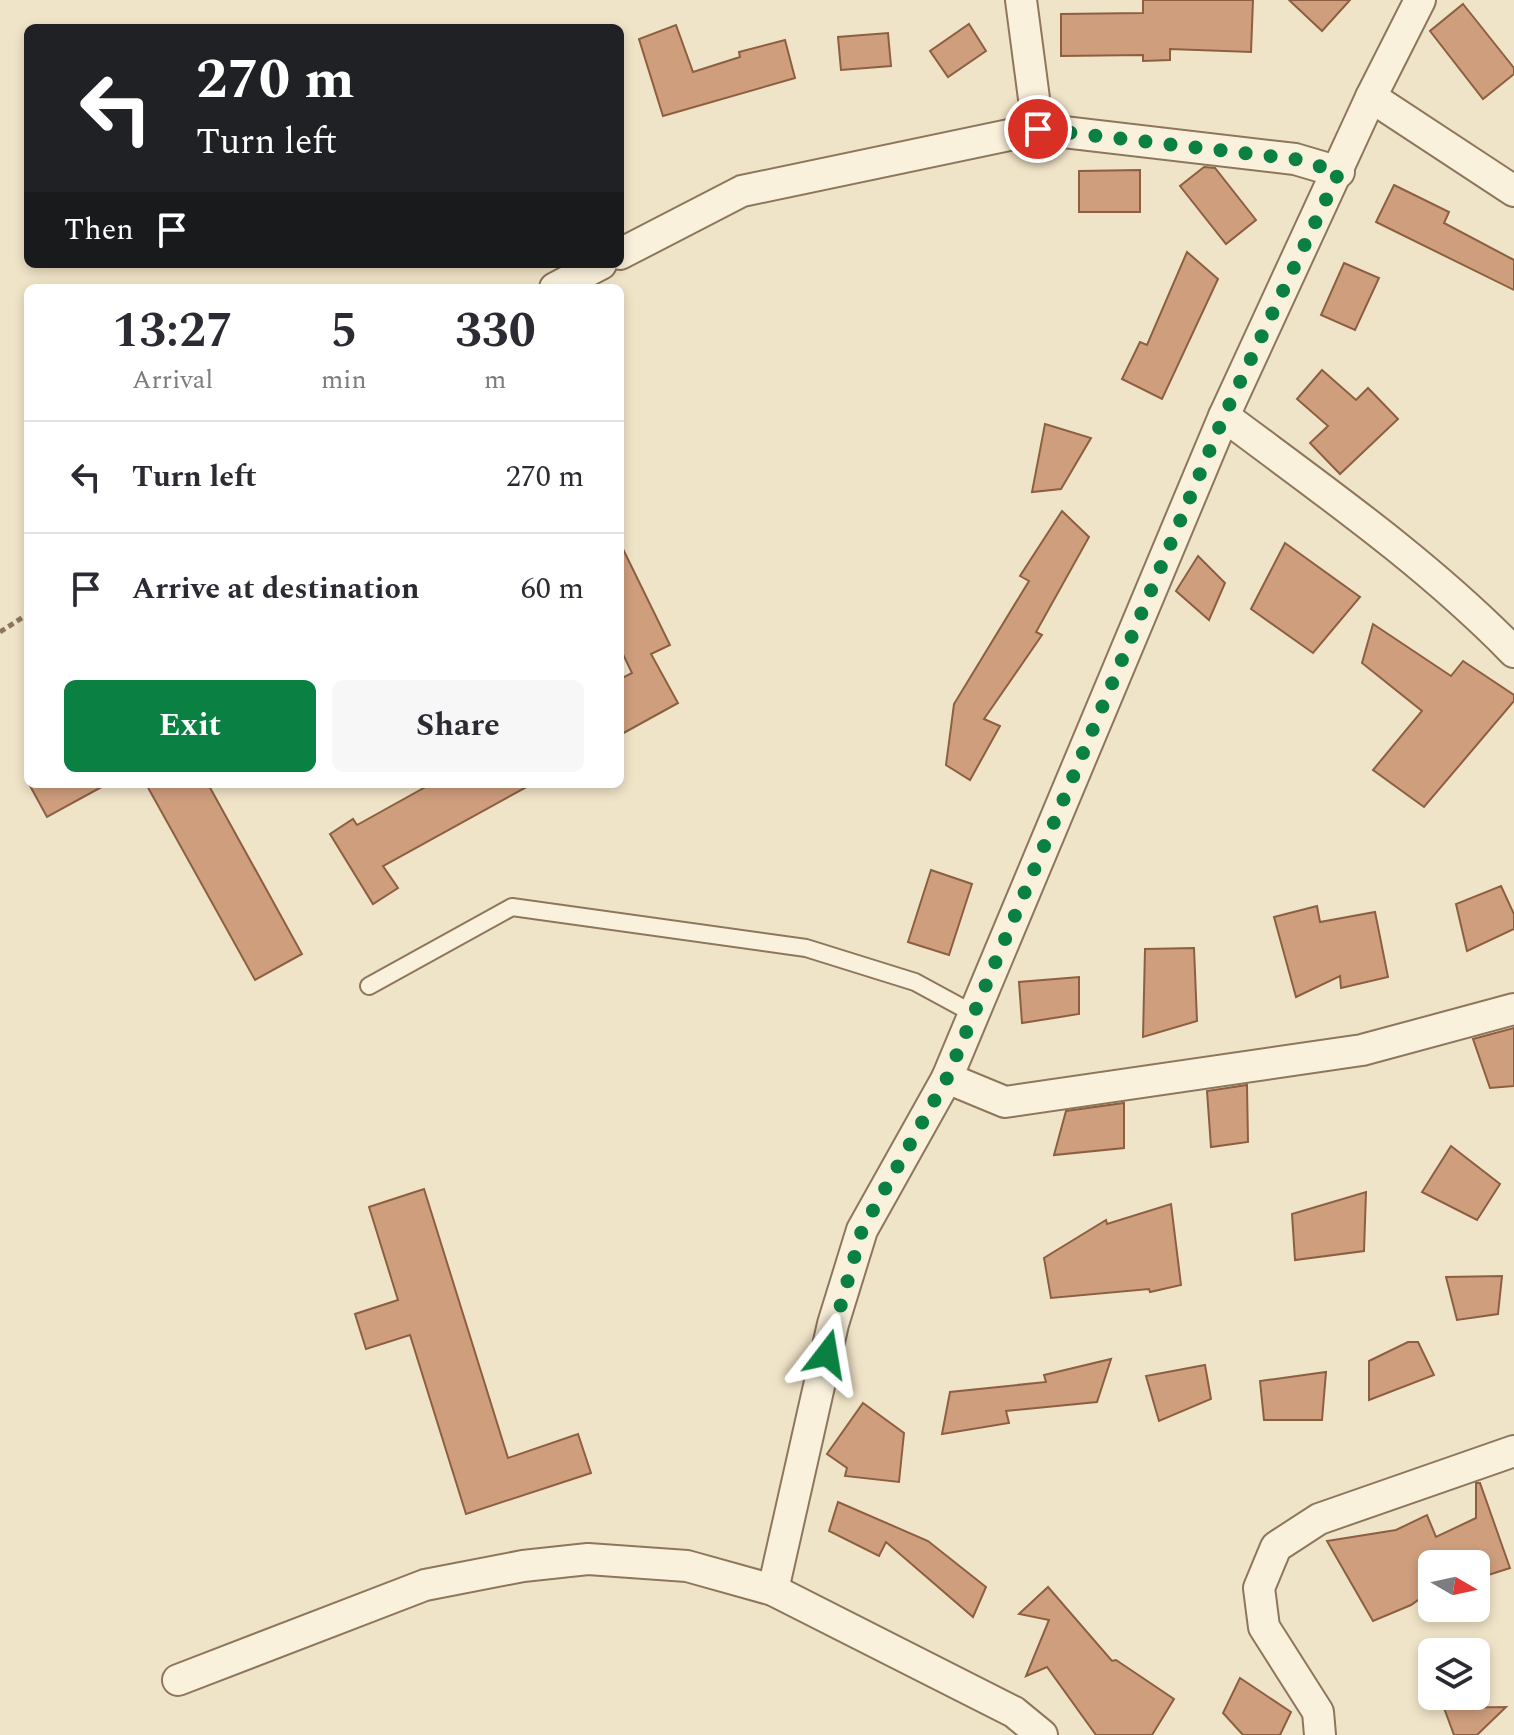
<!DOCTYPE html>
<html lang="en">
<head>
<meta charset="utf-8">
<style>
  body { margin:0; font-family:Spectral,serif; background:#f7f7f7; color:#2b2b33; height:100vh; display:flex; flex-direction:column; font-size:30px; white-space:nowrap }
  * { box-sizing:border-box; margin:0 }
  p { font-size:26px; color:#7c7c81 }
  .icon { flex:none; width:44px; height:44px; fill:none; stroke:currentColor; stroke-width:2; stroke-linecap:round; stroke-linejoin:round }
  .map { position:relative; flex:1; overflow:hidden }
  .drawer { position:absolute; left:24px; top:284px; width:600px; height:504px; display:flex; flex-direction:column; background:#fff; border-radius:12px; box-shadow:0 4px 12px #0003 }
  .drawer>* { flex:none }
  .hud { position:absolute; left:24px; top:24px; width:600px; height:244px; border-radius:12px; box-shadow:0 4px 12px #0003; background:#202124; color:#fff; overflow:hidden }
  .needle { width:52px; rotate:99deg }
  .tools { position:absolute; left:1418px; top:1550px; display:grid; gap:16px }
  .tools a { display:grid; place-items:center; width:72px; height:72px; border-radius:12px; background:#fff; box-shadow:0 4px 12px #0003; font-size:40px }
  .pin { position:absolute; display:grid; place-items:center; width:68px; height:68px; color:#fff; margin:-34px; border:4px solid #fff; border-radius:50%; box-shadow:0 2px 8px #0007 }
  .me { position:absolute; width:88px; margin:-44px; rotate:14deg; stroke-linejoin:round; filter:drop-shadow(0 0 6px #0008) }
  .turn { display:flex; align-items:center; gap:28px; height:168px; padding:0 40px; font-size:36px }
  .turn .icon { width:104px; height:104px; stroke-width:2.5 }
  .turn b { display:block; font-size:56px; line-height:68px }
  .then { display:flex; align-items:center; height:76px; padding:0 40px; background:#0003; gap:16px; font-size:30px }
  .eta { display:flex; justify-content:space-evenly; align-items:center; height:136px; text-align:center }
  .eta b { font-size:48px; font-weight:700; line-height:56px }
  .primary-button { display:flex; gap:16px; margin-top:auto; padding:16px 40px }
  .primary-button a { flex:1; height:92px; border-radius:12px; background:#0b8043; color:#fff; font-size:32px; font-weight:700; line-height:92px; text-align:center }
  .primary-button a+a { background:#f7f7f7; color:#2b2b33 }
  ul { padding:0; list-style:none }
  li { display:flex; align-items:center; gap:24px; height:112px; padding:0 40px; border-top:2px solid #e1e1e2 }
  li div { flex:1 }
  li b { display:block; font-size:30px }
  li em { font-style:normal }
  .map>svg:first-child { display:block }
</style>
</head>
<body>
<div class="map">
<svg width="1514" height="1735" viewBox="0 0 1514 1735">
  <rect width="100%" height="100%" fill="#f0e4c8"/>
  <g fill="#cf9f7d" stroke="#8d5f41" stroke-width="2">
    <polygon points="1143,0 1253,0 1251,52 1170,49 1170,60 1143,61 1143,55 1061,56 1061,14 1143,13"/>
    <polygon points="1289,0 1350,0 1322,31"/>
    <polygon points="1463,4 1514,68 1514,74 1483,99 1430,31"/>
    <polygon points="969,24 986,51 948,77 930,51"/>
    <polygon points="676,25 693,72 740,57 739,52 785,40 795,78 663,116 639,39"/>
    <polygon points="888,33 891,66 841,70 838,37"/>
    <polygon points="1204,167 1215,168 1256,220 1226,244 1180,186"/>
    <polygon points="1140,170 1140,212 1079,212 1079,171"/>
    <polygon points="1394,185 1449,212 1444,223 1514,260 1514,290 1376,222"/>
    <polygon points="1187,252 1218,279 1162,399 1122,379 1140,342 1147,345"/>
    <polygon points="1344,263 1379,278 1355,330 1321,315"/>
    <polygon points="1322,370 1356,400 1368,388 1398,419 1340,474 1310,443 1328,426 1297,399"/>
    <polygon points="1045,424 1091,438 1061,489 1032,492"/>
    <polygon points="1062,511 1089,537 1036,632 1042,635 984,719 1000,726 970,780 946,765 954,704 1029,581 1020,576"/>
    <polygon points="620,543 670,645 651,654 678,703 620,735 620,679 632,673 620,648"/>
    <polygon points="1285,543 1360,597 1313,653 1251,609"/>
    <polygon points="1198,556 1225,583 1209,620 1176,591"/>
    <polygon points="1373,624 1451,676 1463,661 1514,695 1514,701 1424,807 1373,770 1422,711 1362,663"/>
    <polygon points="29,784 107,784 47,817"/>
    <polygon points="146,784 208,784 302,954 255,980"/>
    <polygon points="431,784 532,784 383,866 398,888 373,904 330,834 353,819 357,825"/>
    <polygon points="931,870 972,884 949,955 908,942"/>
    <polygon points="1501,886 1514,914 1514,929 1467,951 1456,904"/>
    <polygon points="1317,906 1320,922 1375,912 1388,977 1341,988 1340,976 1296,997 1274,917"/>
    <polygon points="1194,948 1197,1021 1143,1037 1145,949"/>
    <polygon points="1079,977 1079,1014 1022,1023 1019,982"/>
    <polygon points="1514,1028 1514,1086 1490,1088 1473,1039"/>
    <polygon points="1247,1085 1248,1142 1211,1147 1207,1091"/>
    <polygon points="1124,1103 1124,1148 1054,1155 1066,1111"/>
    <polygon points="1451,1146 1500,1184 1477,1220 1422,1192"/>
    <polygon points="424,1189 508,1458 578,1434 591,1473 466,1514 410,1335 366,1349 355,1314 398,1300 369,1207"/>
    <polygon points="1366,1192 1364,1251 1295,1260 1292,1214"/>
    <polygon points="1171,1204 1181,1285 1150,1292 1149,1289 1051,1298 1044,1258 1106,1220 1107,1224"/>
    <polygon points="1502,1276 1498,1314 1457,1320 1446,1277"/>
    <polygon points="1408,1342 1418,1342 1434,1375 1369,1400 1369,1361"/>
    <polygon points="1111,1359 1097,1402 1006,1411 1009,1423 942,1434 950,1392 1046,1382 1044,1375"/>
    <polygon points="1205,1365 1211,1399 1159,1421 1146,1376"/>
    <polygon points="1326,1372 1322,1420 1264,1420 1260,1381"/>
    <polygon points="863,1403 904,1433 899,1482 845,1476 847,1468 827,1454"/>
    <polygon points="1476,1483 1480,1483 1510,1568 1476,1579 1476,1560 1470,1564 1432,1564 1432,1590 1411,1605 1373,1621 1327,1541 1396,1530 1427,1515 1436,1537 1476,1518"/>
    <polygon points="838,1502 928,1541 986,1587 973,1617 886,1542 879,1556 829,1531"/>
    <polygon points="1048,1587 1112,1661 1116,1660 1174,1699 1152,1735 1096,1735 1047,1667 1026,1676 1049,1620 1019,1614"/>
    <polygon points="1240,1678 1291,1712 1280,1735 1243,1735 1223,1713"/>
    <polygon points="1506,1707 1477,1735 1454,1735 1444,1708"/>
  </g>
  <g fill="none" stroke-linecap="round" stroke-linejoin="round">
    <g stroke="#8d765c" stroke-width="20">
      <polyline id="lane" points="369,986 512,907 806,948 915,982 974,1014"/>
    </g>
    <g stroke="#8d765c" stroke-width="34">
      <g id="street">
        <polyline points="1021,0 1038,129"/>
        <polyline points="1371,97 1514,191"/>
        <polyline points="620,254 742,191 1038,129 1295,159 1339,172"/>
        <polyline points="555,288 601,264"/>
        <path d="M1224,416C1324,491 1426,562 1514,652"/>
        <polyline points="947,1078 1005,1102 1362,1050 1514,1009"/>
        <polyline points="773,1590 833,1324 862,1230 947,1078 1224,416 1371,97 1420,0"/>
        <polyline points="178,1680 425,1585 523,1566 588,1559 687,1566 773,1590 1014,1712 1042,1735"/>
        <polyline points="1320,1735 1318,1712 1264,1627 1259,1588 1276,1547 1319,1519 1514,1451"/>
      </g>
    </g>
    <polyline stroke="#8d765c" stroke-width="5" stroke-dasharray="6 4" stroke-linecap="butt" points="0,632 28,614"/>
    <use href="#lane" stroke="#faf1dc" stroke-width="16"/>
    <use href="#street" stroke="#faf1dc" stroke-width="30"/>
  </g>
  <g fill="none" stroke-linecap="round" stroke-linejoin="round">
    <polyline stroke="#0b8043" stroke-width="14" stroke-dasharray="0 25.2" points="827,1354 862,1230 947,1078 1224,416 1339,172 1295,159 1038,129"/>
  </g>
</svg>
<div class="tools">
<a><svg class="needle" viewBox="-14 -14 28 28"><path d="M0-13l5 13h-10z" fill="#e53935"/><path d="M0 13l5-13h-10z" fill="#7c7c81"/></svg></a>
<a><svg class="icon" aria-label="layers" viewBox="0 0 24 24"><path d="M12 4l9 5-9 5-9-5zM3 14l9 5 9-5"/></svg></a>
</div>
<div class="pin" style="left:1038px;top:129px;background:#d93025"><svg class="icon" aria-label="arrive" viewBox="0 0 24 24"><path d="M6 21V4h12l-3 4 3 4H6"/></svg></div>
<svg class="me" style="left:827px;top:1354px" viewBox="-20 -20 40 40"><path d="M0-17L14 15 0 8-14 15z" fill="#0b8043" stroke="#fff" stroke-width="4"/></svg>
<div class="hud">
<div class="turn"><svg class="icon" aria-label="left" viewBox="0 0 24 24"><path d="M17 20v-9H6M10 6l-5 5 5 5"/></svg><div><b>270 m</b>Turn left</div></div>
<div class="then">Then<svg class="icon" aria-label="arrive" viewBox="0 0 24 24"><path d="M6 21V4h12l-3 4 3 4H6"/></svg></div>
</div>
<section class="drawer">
<div class="eta">
<div><b>13:27</b><p>Arrival</p></div>
<div><b>5</b><p>min</p></div>
<div><b>330</b><p>m</p></div>
</div>
<ul>
<li><svg class="icon" aria-label="left" viewBox="0 0 24 24"><path d="M17 20v-9H6M10 6l-5 5 5 5"/></svg><div><b>Turn left</b></div><em>270 m</em></li>
<li><svg class="icon" aria-label="arrive" viewBox="0 0 24 24"><path d="M6 21V4h12l-3 4 3 4H6"/></svg><div><b>Arrive at destination</b></div><em>60 m</em></li>
</ul>
<div class="primary-button"><a>Exit</a><a>Share</a></div>
</section>
</div>
</body>
</html>
